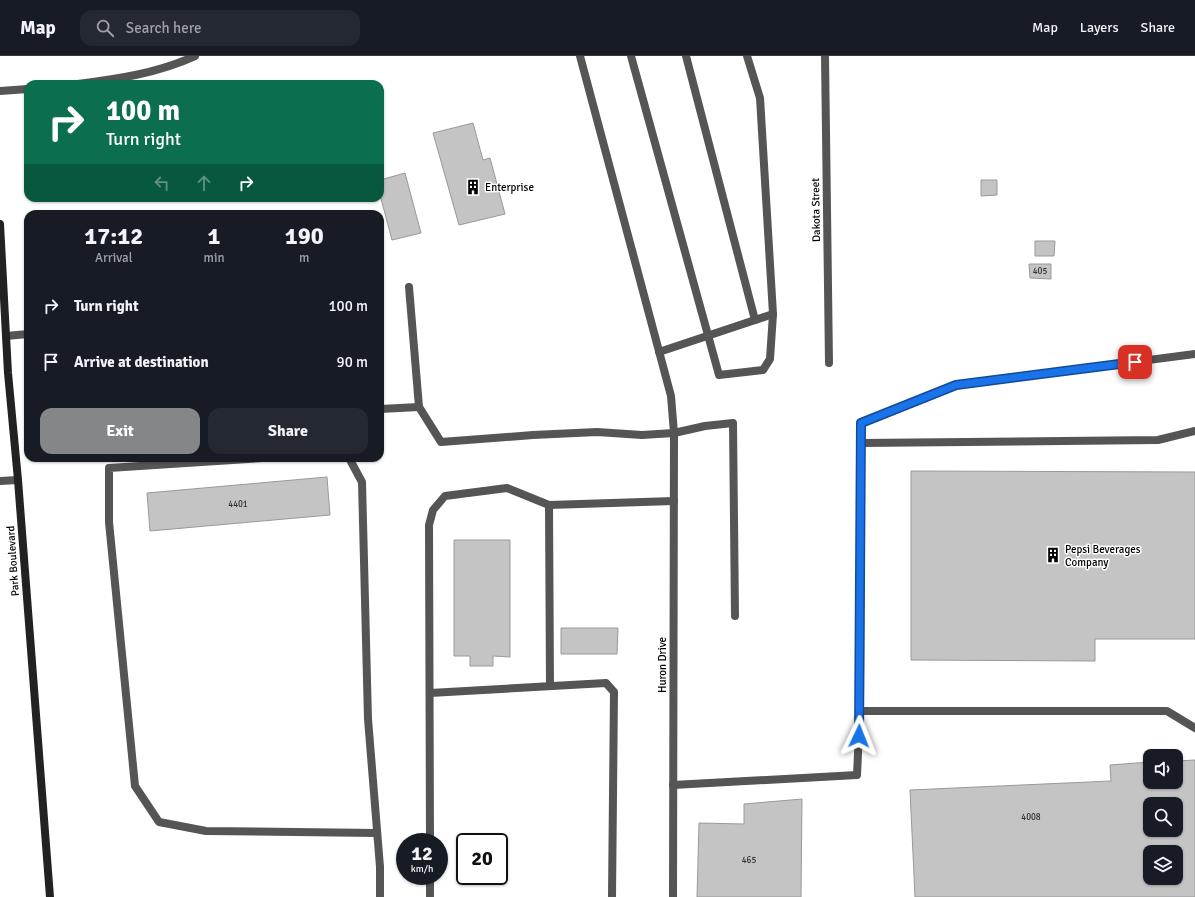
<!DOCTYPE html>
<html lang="en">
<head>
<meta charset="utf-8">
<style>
  body { margin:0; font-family:Signika,sans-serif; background:#242831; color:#f1f3f6; height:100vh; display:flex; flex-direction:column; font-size:15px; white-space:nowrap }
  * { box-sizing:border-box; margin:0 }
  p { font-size:13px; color:#9ea1a6 }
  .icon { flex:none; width:22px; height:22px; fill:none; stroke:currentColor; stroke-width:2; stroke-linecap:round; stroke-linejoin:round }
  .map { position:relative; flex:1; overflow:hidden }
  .side { position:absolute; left:24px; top:154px; width:360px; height:252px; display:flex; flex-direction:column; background:#171b24; border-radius:12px; box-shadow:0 1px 3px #0004 }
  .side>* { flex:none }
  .hud { position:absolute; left:24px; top:24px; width:360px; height:122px; border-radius:12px; box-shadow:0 1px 3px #0004; background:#0b6e4f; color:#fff; overflow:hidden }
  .fabs { position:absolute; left:1143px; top:693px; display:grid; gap:8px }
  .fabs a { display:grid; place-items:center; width:40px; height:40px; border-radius:8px; background:#171b24; box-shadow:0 1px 3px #0004; font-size:20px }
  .speed { position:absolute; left:396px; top:777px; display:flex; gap:8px; font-size:20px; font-weight:700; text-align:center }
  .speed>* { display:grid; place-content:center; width:52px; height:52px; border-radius:50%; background:#171b24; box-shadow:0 1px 3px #0004; line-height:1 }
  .speed small { font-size:10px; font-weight:400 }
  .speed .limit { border:2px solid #111; border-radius:6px; background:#fff; color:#111 }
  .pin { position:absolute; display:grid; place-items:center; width:34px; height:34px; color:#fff; margin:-17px; border-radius:8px; box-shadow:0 2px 6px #0006 }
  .me { position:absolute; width:44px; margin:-22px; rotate:2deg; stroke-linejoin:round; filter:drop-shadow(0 0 3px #0008) }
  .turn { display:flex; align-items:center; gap:14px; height:84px; padding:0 16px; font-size:18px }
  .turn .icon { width:52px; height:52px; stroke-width:2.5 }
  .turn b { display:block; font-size:28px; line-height:34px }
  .lanes { display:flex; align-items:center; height:38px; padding:0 16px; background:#0003; justify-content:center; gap:20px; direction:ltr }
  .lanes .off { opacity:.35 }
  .eta { display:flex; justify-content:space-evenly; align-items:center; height:68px; text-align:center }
  .eta b { font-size:24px; font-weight:700; line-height:28px }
  .action { display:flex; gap:8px; margin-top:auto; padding:8px 16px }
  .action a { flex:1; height:46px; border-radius:12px; background:#858687; color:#fff; font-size:16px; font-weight:700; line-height:46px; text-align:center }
  .action a+a { background:#242831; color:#f1f3f6 }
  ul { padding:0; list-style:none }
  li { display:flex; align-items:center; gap:12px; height:56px; padding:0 16px }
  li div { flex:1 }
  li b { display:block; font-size:15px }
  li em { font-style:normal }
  header { display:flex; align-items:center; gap:24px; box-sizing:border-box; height:56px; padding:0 20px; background:#171b24; border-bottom:1px solid #363941 }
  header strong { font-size:19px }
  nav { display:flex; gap:22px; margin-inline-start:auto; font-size:14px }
  .search { width:280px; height:36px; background:#242831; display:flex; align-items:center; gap:10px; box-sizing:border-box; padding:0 14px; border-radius:12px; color:#9ea1a6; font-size:15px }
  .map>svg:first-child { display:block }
</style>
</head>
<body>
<header>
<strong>Map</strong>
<div class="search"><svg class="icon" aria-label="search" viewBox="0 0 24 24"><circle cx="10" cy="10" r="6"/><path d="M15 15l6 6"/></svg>Search here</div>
<nav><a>Map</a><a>Layers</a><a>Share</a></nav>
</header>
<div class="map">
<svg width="1195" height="841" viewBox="0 0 1195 841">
  <rect width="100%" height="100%" fill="#fff"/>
  <g fill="#c4c4c4" stroke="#999" fill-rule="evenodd">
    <polygon points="473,67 483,104 490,102 505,158 459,169 433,77"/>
    <polygon points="405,117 421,177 392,184 380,139 380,124"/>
    <polygon points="981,124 997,124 997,139 981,140"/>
    <polygon points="1035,185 1055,185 1054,200 1035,200"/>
    <polygon points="1029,208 1051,208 1051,223 1030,222"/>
    <polygon points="911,415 1195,416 1195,583 1095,583 1095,605 911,604"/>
    <polygon points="327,421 330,459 150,475 147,437"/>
    <polygon points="454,484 510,484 510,601 493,600 493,610 470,610 470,600 454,600"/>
    <polygon points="561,572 618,572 617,598 561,598"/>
    <path d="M1195,704V841H915L910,734L1111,725L1110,709L1150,706V726H1176V705ZM1150,748H1176V774H1150ZM1150,796H1176V822H1150Z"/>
    <polygon points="802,743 801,841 697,841 699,767 744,768 744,748"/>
  </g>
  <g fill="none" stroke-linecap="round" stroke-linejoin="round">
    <g stroke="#555" stroke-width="8">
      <polyline points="580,0 671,340 674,377"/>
      <polyline points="631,0 719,319 763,314 770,303 773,258 760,42 747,0"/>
      <polyline points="686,0 755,264"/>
      <polyline points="409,231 419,351 441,386 533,379 597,376 642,379 674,377 705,370 733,367 735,560"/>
      <polyline points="6,280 28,278"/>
      <polyline points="659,296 773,258"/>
      <polyline points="380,353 419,351"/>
      <polyline points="861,387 1158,384 1195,375"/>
      <polyline points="263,402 109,412 109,466 135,730 159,766 206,775 377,777"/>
      <polyline points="349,402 362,426 368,663 380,811"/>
      <polyline points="0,425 18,424"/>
      <polyline points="549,449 550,630"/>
      <polyline points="430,637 606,627 614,636 612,841"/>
      <polyline points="860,655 1167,655 1195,672"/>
      <polyline points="673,729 857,719 860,655 861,367 956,329 1195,298"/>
      <polyline points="430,786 429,469 433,454 445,440 507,432 549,449 674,445"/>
      <polyline points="430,820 430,841"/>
    </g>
    <g stroke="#555" stroke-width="8">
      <polyline points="825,0 829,307"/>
      <path d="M78,28C118,23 158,17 195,0"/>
      <polyline points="0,35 28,33"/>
      <polyline points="380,841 380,811"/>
      <polyline points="673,841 674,377"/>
    </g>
    <polyline stroke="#222" stroke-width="8" points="0,168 8,317 18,424 50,841"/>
  </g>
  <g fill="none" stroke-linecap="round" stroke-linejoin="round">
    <g stroke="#114b97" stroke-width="10">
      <polyline id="route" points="859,680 861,367 956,329 1135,306"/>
    </g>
    <use href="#route" stroke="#1a73e8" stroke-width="7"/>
  </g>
  <defs>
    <g id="building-bare" transform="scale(1.2)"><path d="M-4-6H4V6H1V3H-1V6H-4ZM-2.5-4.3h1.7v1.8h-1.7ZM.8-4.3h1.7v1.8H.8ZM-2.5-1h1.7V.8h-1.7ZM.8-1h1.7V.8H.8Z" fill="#000" stroke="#fff" stroke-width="2.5" paint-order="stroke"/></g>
  </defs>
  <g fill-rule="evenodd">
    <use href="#building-bare" x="473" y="131"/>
    <use href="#building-bare" x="1053" y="499"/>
  </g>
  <g text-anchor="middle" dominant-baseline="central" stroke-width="3" stroke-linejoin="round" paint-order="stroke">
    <g font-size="9" fill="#313131">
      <text x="1040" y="215">405</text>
      <text x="238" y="448">4401</text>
      <text x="1031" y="761">4008</text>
      <text x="749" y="804">465</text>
    </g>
    <g font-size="11" fill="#000" stroke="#fff" text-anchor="start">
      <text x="485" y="131">Enterprise</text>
      <text x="1065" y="493">Pepsi Beverages<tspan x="1065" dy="13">Company</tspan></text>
    </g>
    <g font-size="11" fill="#000" stroke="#fff">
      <text transform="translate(816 154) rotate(-91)">Dakota Street</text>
      <text transform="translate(13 505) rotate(-94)">Park Boulevard</text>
      <text transform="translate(662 609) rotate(-90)">Huron Drive</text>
    </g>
  </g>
</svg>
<div class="fabs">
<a><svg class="icon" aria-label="sound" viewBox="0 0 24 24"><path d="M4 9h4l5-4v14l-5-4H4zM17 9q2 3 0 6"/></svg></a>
<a><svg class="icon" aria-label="search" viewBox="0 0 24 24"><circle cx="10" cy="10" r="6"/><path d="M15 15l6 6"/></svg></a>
<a><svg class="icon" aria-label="layers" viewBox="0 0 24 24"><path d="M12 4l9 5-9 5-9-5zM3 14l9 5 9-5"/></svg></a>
</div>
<div class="speed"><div>12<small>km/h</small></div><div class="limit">20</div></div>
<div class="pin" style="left:1135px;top:306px;background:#d93025"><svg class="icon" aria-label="arrive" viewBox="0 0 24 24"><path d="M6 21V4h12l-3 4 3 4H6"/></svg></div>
<svg class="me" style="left:859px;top:680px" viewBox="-20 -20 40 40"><path d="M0-17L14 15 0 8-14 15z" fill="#1a73e8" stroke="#fff" stroke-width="4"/></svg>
<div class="hud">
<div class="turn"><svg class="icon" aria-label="right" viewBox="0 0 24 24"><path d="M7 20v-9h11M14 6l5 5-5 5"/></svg><div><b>100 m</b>Turn right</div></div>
<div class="lanes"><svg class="icon off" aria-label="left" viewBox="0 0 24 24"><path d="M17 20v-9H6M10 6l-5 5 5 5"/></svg><svg class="icon off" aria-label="ahead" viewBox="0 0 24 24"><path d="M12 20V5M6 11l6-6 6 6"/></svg><svg class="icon" aria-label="right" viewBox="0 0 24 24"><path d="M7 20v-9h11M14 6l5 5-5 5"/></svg></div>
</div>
<section class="side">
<div class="eta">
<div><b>17:12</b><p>Arrival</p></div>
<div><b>1</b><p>min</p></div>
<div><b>190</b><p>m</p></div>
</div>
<ul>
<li><svg class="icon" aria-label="right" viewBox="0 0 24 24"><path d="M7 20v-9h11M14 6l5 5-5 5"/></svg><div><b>Turn right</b></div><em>100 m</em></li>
<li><svg class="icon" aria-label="arrive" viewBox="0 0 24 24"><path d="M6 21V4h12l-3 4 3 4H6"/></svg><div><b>Arrive at destination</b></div><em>90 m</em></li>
</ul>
<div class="action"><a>Exit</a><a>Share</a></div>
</section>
</div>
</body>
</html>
